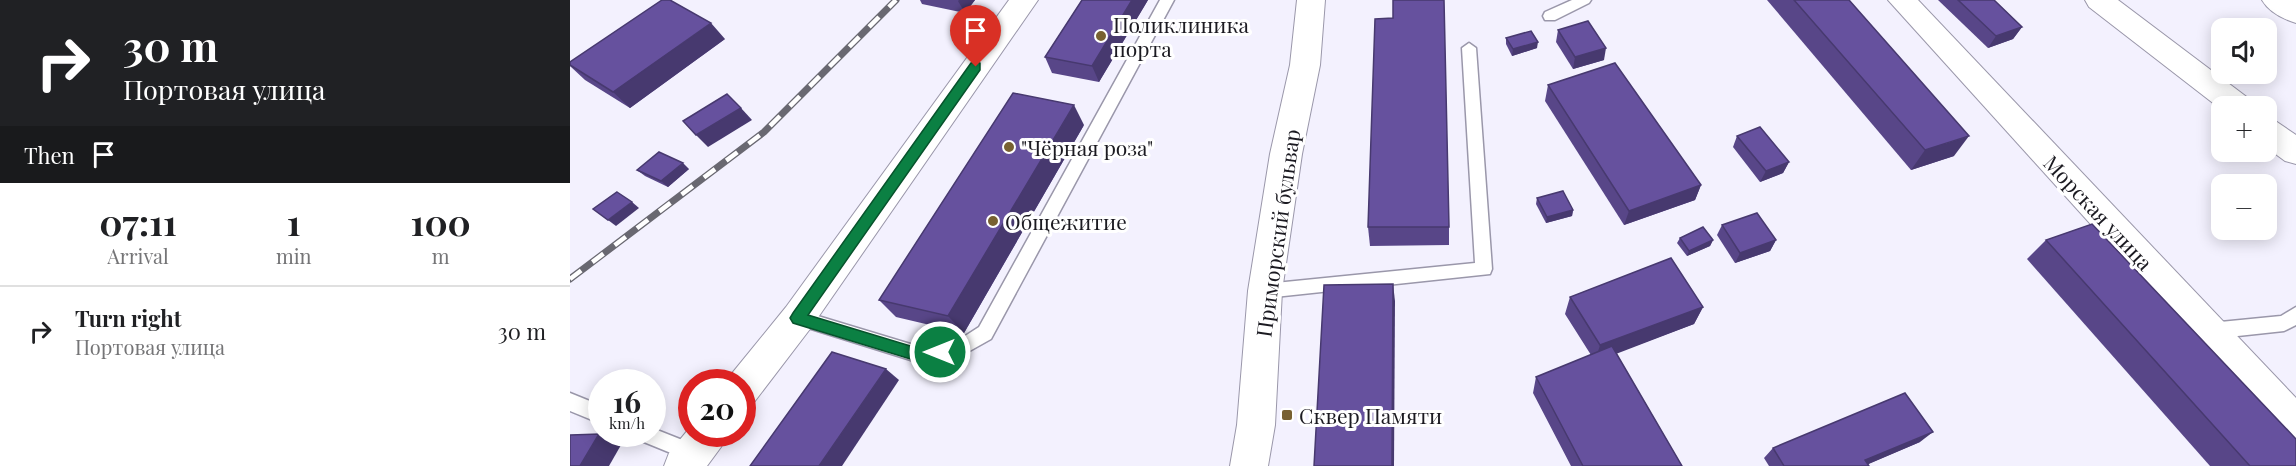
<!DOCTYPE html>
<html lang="en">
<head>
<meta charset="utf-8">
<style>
  body { margin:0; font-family:"Playfair Display",serif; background:#f6f6f6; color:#202124; height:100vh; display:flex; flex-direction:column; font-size:22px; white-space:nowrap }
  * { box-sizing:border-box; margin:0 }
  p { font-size:20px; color:#757577 }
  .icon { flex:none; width:33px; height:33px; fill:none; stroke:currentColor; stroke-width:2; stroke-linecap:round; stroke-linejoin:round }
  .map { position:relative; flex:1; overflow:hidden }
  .details { display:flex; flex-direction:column; background:#fff; width:570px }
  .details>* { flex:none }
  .top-card { background:#202124; color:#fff; overflow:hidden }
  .tools { position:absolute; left:1641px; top:18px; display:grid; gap:12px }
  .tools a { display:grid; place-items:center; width:66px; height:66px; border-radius:12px; background:#fff; box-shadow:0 3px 15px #0003; font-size:30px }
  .speed { position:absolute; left:18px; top:369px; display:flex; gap:12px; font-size:30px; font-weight:700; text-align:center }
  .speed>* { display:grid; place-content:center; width:78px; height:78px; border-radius:50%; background:#fff; box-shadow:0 3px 15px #0003; line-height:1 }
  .speed small { font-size:15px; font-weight:400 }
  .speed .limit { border:9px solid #d22; background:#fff; color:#111 }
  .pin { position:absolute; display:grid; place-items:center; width:51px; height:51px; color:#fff; margin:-62px -26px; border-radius:50% 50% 50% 0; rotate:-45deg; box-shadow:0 0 6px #0007 }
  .pin .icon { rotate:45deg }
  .me { position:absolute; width:66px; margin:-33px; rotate:270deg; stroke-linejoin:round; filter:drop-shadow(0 0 4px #0008) }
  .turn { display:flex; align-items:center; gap:21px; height:126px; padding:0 24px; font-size:27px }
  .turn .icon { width:78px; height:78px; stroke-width:2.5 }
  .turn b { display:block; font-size:42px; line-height:51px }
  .then { display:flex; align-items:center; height:57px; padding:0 24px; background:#0003; gap:12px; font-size:22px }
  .eta { display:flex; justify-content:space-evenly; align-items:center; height:102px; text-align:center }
  .eta b { font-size:36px; font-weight:700; line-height:42px }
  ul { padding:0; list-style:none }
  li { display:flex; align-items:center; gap:18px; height:90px; padding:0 24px; border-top:2px solid #e0e0e0 }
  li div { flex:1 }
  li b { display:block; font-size:22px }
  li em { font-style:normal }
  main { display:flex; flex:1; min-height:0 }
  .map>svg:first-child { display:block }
</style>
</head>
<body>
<main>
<section class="details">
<div class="top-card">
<div class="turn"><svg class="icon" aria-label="right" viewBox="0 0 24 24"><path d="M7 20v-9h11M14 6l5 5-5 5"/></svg><div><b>30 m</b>Портовая улица</div></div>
<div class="then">Then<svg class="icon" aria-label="arrive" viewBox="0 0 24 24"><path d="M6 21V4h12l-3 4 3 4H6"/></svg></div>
</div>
<div class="eta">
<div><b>07:11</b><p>Arrival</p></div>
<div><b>1</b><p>min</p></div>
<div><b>100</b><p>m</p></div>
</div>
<ul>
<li><svg class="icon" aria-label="right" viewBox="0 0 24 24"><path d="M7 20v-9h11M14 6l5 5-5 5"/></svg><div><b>Turn right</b><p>Портовая улица</p></div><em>30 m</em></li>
</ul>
</section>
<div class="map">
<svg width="1726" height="466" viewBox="0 0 1726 466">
  <rect width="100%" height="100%" fill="#f3f1fe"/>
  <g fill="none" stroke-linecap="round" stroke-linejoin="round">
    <g stroke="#9a97aa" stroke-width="3">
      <g id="lane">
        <polygon points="590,0 604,0 421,339 396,353 370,360 347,362 222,323 219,318 222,313 228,310 347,346 370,344 392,338 409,327"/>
        <polygon points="1002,0 1021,0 1019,3 985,20 975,20 973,16 975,12"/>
        <polygon points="899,43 906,48 922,269 920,274 695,298 689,296 686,291 689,286 695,284 905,263 892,48"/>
        <polygon points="1726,307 1726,325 1714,331 1640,339 1634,337 1631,331 1634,325 1640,323 1711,316"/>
        <polygon points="0,393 32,406 32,424 0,411"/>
        <polygon points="82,428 130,447 132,453 130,459 123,462 69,440 67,434 82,434"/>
      </g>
    </g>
    <g stroke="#9a97aa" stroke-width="2">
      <g id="street">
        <polygon points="1318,0 1348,0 1726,398 1726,442 1713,437"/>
        <polygon points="1515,0 1548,0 1678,98 1682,106 1652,106 1652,110 1519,7"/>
        <polygon points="1696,118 1707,122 1726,135 1726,164 1715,161 1696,147"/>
      </g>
    </g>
    <g stroke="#9a97aa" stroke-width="2">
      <g id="secondary">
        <polygon points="439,0 468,0 240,329 185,401 172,406 172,382 157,382 159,377 216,307"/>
        <polygon points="727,0 755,0 750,65 732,154 712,291 705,425 698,466 660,466 667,425 678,291 700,154 720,65"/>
        <path d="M1692,0H1726V23C1713,19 1699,12 1692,0Z"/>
        <polygon points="122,425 122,434 157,434 151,447 137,466 94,466 99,453"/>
      </g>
    </g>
    <use href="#lane" fill="#fff" fill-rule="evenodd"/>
    <use href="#street" fill="#fff" fill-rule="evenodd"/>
    <use href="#secondary" fill="#fff" fill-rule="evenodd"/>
    <g stroke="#696871" stroke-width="7">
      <polyline id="rail" points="0,279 194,132 326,0"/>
    </g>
    <use href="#rail" stroke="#fff" stroke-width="4.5" stroke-dasharray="14" stroke-linecap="butt"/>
  </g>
  <g fill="#584688">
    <polygon points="350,0 405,0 395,13 352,4"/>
    <polygon points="512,0 578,0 529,82 482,73 475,57"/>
    <polygon points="1197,0 1279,0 1384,156 1341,170"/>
    <polygon points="1368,0 1424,0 1452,27 1443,39 1418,48"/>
    <polygon points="823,18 879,227 879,245 800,246 798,227"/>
    <polygon points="988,30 1034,60 1003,69 986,42"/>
    <polygon points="936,38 967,48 942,56 936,44"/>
    <polygon points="155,39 60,108 15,80 0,66 0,62"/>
    <polygon points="978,85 1131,185 1125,200 1054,225 975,101"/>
    <polygon points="514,125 394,333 326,317 309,300"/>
    <polygon points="1167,136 1219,162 1213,173 1190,182 1163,147"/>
    <polygon points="119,169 98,187 75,176 67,170"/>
    <polygon points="967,198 1003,210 1002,216 976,223 966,204"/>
    <polygon points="1152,225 1206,240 1200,251 1165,263 1147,235"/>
    <polygon points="1110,238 1143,240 1140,246 1117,256 1107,243"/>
    <polygon points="1476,240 1726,466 1640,466 1457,259"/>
    <polygon points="1000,297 1133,307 1124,324 1046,353 1112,466 1001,466 963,393 966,377 1021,355 995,314"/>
    <polygon points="1350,442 1298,464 1299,466 1199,466 1194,458 1203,448"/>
  </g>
  <g fill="#47396f">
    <polygon points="389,0 405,0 395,13 388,1"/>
    <polygon points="562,0 578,0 529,82 522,66"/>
    <polygon points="141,23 155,39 60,108 43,92"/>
    <polygon points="1452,27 1443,39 1418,48 1426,36"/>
    <polygon points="968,42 967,48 942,56 943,49"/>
    <polygon points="1036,48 1034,60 1003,69 1005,57"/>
    <polygon points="504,105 514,125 394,333 378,316"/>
    <polygon points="171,108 182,120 138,147 126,135"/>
    <polygon points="1399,136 1384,156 1341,170 1355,150"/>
    <polygon points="1219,162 1213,173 1190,182 1196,171"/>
    <polygon points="113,163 119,169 98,187 91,181"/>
    <polygon points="1131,185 1125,200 1054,225 1059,211"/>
    <polygon points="62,202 69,208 46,226 38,220"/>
    <polygon points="1003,210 1002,216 976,223 977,217"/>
    <polygon points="1143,240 1140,246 1117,256 1119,251"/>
    <polygon points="1206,240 1200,251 1165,263 1170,253"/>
    <polygon points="823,284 825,301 824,466 822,466"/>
    <polygon points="1133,307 1124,324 1025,362 1030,345"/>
    <polygon points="316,369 329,380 272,466 249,466"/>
    <polygon points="1363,432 1350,442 1294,466 1295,460"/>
    <polygon points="29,434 51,445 39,466 10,466"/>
  </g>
  <g fill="#66519e" stroke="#47396f" stroke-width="1.5">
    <polygon points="92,0 100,0 141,23 43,92 0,65 0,62"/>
    <polygon points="512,0 562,0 522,66 475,57"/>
    <polygon points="823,0 874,0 879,227 798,227 805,19 823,18"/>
    <polygon points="1224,0 1279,0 1399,136 1355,150"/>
    <polygon points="1388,0 1424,0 1452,27 1426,36"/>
    <polygon points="1018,21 1036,48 1005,57 988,30"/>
    <polygon points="961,31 968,42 943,49 936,38"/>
    <polygon points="1045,63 1131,185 1059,211 978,85"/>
    <polygon points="443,93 504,105 378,316 309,300"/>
    <polygon points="157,94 171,108 126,135 113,121"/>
    <polygon points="1190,127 1219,162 1196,171 1167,136"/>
    <polygon points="89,152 113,163 91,181 67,170"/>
    <polygon points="993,191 1003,210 977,217 967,198"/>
    <polygon points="47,192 62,202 38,220 23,209"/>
    <polygon points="1187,213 1206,240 1170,253 1152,225"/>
    <polygon points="1522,224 1726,439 1726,466 1680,466 1476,240"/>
    <polygon points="1133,227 1143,240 1119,251 1110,238"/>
    <polygon points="1101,258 1133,307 1030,345 1000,297"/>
    <polygon points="823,284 822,466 744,466 754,285"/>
    <polygon points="1042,346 1112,466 1013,466 966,377"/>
    <polygon points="262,352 316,369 249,466 180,466"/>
    <polygon points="1335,393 1363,432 1295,460 1299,466 1214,466 1203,448"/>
    <polygon points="29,434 10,466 0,466 0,435"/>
  </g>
  <polygon fill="#0b8043" stroke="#07532c" stroke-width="1.5" points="406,62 410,63 410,70 238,315 347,348 370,346 375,348 377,352 375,357 347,361 223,323 220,318 223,313 401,63"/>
  <g fill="#786131" stroke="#fff" stroke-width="2">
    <circle cx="531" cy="36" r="6"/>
    <circle cx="439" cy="147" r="6"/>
    <circle cx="423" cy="221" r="6"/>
    <rect x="711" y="409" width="12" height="12" rx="3"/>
  </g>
  <g text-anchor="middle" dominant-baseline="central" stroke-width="6" stroke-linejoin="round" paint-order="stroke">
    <g font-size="21" fill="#1b1a21" stroke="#fff" text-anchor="start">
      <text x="543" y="24">Поликлиника<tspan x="543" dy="24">порта</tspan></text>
      <text x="451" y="147">"Чёрная роза"</text>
      <text x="435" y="221">Общежитие</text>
      <text x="729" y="415">Сквер Памяти</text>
    </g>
    <g font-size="21" fill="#1b1a21" stroke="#fff">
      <text transform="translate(1529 212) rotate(47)">Морская улица</text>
      <text transform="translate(707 233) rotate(-82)">Приморский бульвар</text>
    </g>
  </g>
</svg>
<div class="tools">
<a><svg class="icon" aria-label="sound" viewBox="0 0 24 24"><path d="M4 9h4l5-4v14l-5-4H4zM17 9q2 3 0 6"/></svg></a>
<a>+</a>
<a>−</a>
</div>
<div class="speed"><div>16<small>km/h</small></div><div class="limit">20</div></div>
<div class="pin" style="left:406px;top:67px;background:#d93025"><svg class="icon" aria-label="arrive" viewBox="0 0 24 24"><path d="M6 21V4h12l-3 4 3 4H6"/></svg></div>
<svg class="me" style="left:370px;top:352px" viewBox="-20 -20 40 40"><circle r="17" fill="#0b8043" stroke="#fff" stroke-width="3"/><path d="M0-11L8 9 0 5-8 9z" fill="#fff"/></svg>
</div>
</main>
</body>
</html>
